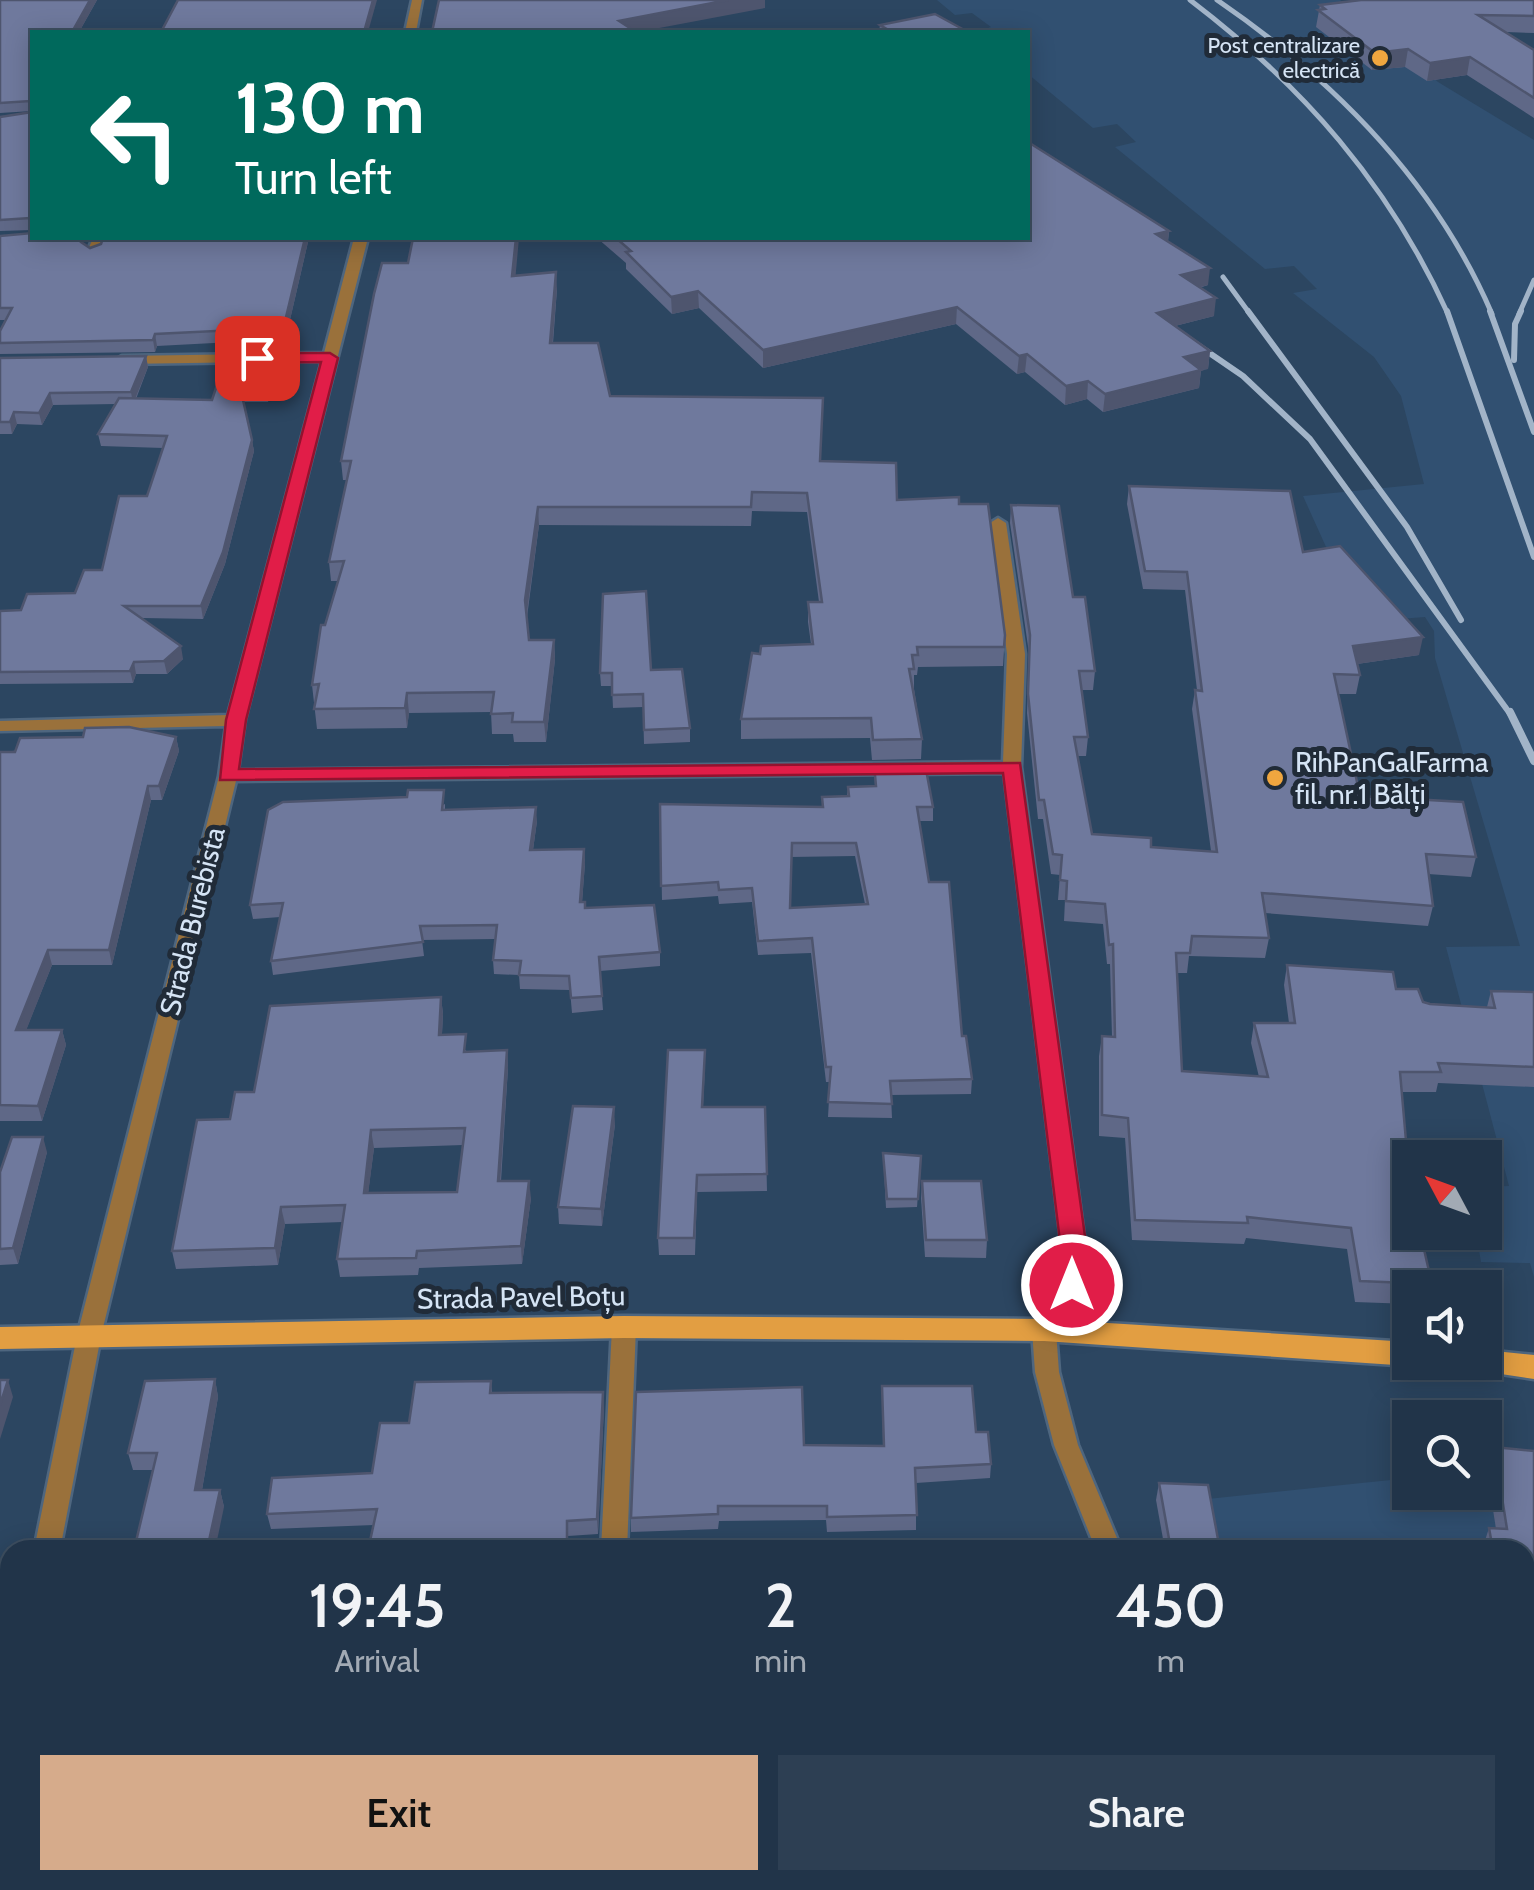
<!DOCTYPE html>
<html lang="en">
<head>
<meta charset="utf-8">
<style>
  body { margin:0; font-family:Cabin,sans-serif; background:#2d3f53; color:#f1f3f6; height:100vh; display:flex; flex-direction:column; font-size:38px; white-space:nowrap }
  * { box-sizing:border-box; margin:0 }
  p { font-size:32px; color:#a2aab4 }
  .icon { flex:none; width:55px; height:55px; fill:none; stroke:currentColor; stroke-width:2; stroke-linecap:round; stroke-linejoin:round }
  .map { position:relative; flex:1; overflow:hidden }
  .sheet { position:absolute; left:0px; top:1540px; width:1535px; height:350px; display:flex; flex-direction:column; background:#213449; border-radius:30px 30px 0 0; box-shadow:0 5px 25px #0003,0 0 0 2px #3e4f61 }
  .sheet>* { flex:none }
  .hud { position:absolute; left:30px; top:30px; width:1000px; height:210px; border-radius:0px; box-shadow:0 5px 25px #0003,0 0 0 2px #3e4f61; background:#00695c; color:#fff; overflow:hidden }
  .needle { width:65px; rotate:311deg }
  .fabs { position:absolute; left:1392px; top:1140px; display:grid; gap:20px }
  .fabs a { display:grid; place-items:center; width:110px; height:110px; border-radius:0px; background:#213449; box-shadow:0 5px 25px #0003,0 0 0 2px #3e4f61; font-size:50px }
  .pin { position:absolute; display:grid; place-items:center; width:85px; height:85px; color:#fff; margin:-42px; border-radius:20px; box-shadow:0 5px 15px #0006 }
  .me { position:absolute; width:110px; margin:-55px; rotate:0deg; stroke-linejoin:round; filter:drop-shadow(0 0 8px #0008) }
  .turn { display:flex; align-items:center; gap:35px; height:210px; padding:0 40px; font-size:45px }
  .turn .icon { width:130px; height:130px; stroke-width:2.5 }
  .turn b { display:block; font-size:70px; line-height:85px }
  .eta { display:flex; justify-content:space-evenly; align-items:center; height:170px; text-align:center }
  .eta b { font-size:60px; font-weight:600; line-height:70px }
  .button { display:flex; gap:20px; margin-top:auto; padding:20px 40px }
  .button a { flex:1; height:115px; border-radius:0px; background:#d6ab8b; color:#111; font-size:40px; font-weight:600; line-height:115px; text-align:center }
  .button a+a { background:#2d3f53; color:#f1f3f6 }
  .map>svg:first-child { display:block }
</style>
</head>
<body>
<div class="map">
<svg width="1534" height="1890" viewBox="0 0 1534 1890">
  <rect width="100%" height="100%" fill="#2c4661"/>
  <g fill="#315071">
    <polygon points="937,0 1340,0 1438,82 1534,140 1534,1277 1530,1263 1481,1262 1476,1233 1485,1232 1485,1187 1509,1186 1446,947 1520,946 1435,658 1434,631 1425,617 1360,622 1303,496 1424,484 1401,396 1374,357 1293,293 1317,289 1294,266 1265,269 1115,147 1136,142 1117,124 1093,128 1028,74 1028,32 976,32 991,27 972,13 955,15"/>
    <polygon points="1534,1466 1534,1890 1224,1890 1222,1880 1525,1880 1525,1550 1168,1550 1160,1504 1410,1478 1410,1492 1485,1492 1485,1471"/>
  </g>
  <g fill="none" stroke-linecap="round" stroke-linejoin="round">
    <g stroke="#4e667f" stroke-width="5">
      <g id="street">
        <polygon points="412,0 422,0 416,32 405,32"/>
        <polygon points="93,238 106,238 101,252 94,256 87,252"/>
        <polygon points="354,238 368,238 245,720 238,770 1003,762 1007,654 990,523 998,518 1006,523 1025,654 1021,767 1087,1258 1084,1285 1056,1331 1059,1372 1078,1445 1122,1550 1096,1550 1054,1445 1035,1372 1032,1330 1060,1284 1063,1258 1004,773 236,781 101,1336 60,1550 34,1550 77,1336 219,776 226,726 0,731 0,721 228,715 322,361 122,364 115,360 122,356 324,353"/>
        <polygon points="624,1318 632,1321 636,1327 627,1550 601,1550 612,1327 616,1321"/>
        <polygon points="10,1718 10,1787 0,1791 0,1722"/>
        <polygon points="1164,1880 1194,1880 1195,1890 1165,1890"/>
      </g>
    </g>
    <g stroke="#4e667f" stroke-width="5">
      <g id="primary">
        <polygon points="624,1316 1044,1319 1410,1342 1410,1362 1420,1362 1410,1366 1044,1341 624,1338 0,1349 0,1327"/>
        <polygon points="1485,1350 1534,1355 1534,1379 1474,1370 1470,1362 1485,1362"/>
      </g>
    </g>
    <use href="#street" fill="#9a713b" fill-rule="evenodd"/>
    <use href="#primary" fill="#e29e42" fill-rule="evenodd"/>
    <g stroke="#a2b4c8" stroke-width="5">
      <path d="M1190,0C1303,86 1389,184 1448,314"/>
      <path d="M1217,0C1334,80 1435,181 1492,314"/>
      <polyline points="1223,277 1250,314"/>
      <polyline points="1519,314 1534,280"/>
    </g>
    <g stroke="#a2b4c8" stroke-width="6">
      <polyline points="1248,311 1407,527 1461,620"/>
      <polyline points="1447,311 1534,557"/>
      <polyline points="1490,311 1534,432"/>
      <polyline points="1186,337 1243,376 1310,439 1511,715"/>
      <polyline points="1514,360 1515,324 1521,311"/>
    </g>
    <polyline stroke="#a2b4c8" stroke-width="8" points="1510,712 1534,761"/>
  </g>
  <g fill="#5f6887" fill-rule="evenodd">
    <polygon points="0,0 97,0 79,32 32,32 32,230 0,231 0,117 32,111 0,113"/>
    <polygon points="1534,0 1534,33 1506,32 1534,50 1534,118 1467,75 1427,81 1405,67 1372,70 1316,27 1320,5"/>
    <polygon points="880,25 968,32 879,32"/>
    <polygon points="1169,231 1168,242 1208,285 1199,288 1214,316 1175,326 1210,351 1208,369 1201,370 1199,388 1103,412 1087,399 1065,405 1025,372 1017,374 956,324 763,368 699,308 672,314 626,269 626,263 597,238 1028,238"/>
    <polygon points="0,236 86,245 90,248 101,244 103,238 314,238 312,241 308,242 283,350 234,351 233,342 157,346 155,352 0,354 0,331 6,320 0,320"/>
    <polygon points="408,263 515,275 557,289 553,343 610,396 820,461 897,500 959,504 1005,635 1003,666 918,667 917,675 914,675 914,689 922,739 921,759 872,760 870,738 741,739 741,719 760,654 811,644 808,622 808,602 819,602 807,512 752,511 751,526 539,525 527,617 529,640 554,640 555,659 546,742 514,742 513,734 492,734 491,712 409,713 407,728 317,729 312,685 325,625 338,581 331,581 329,562 347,480 343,480 341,461"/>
    <polygon points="146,356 148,367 136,399 212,400 278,365 268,402 244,402 254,451 225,564 203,619 142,618 183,659 167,674 136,674 133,683 0,684 0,611 21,610 75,593 102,570 147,496 163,448 101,446 98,434 116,404 53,405 42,425 17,424 12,434 0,434 0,358"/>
    <polygon points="1129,486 1303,552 1419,655 1357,664 1360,675 1356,694 1338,694 1360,796 1476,857 1471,877 1428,874 1433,906 1428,926 1265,913 1269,938 1265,958 1189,956 1187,973 1177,973 1182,1071 1259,1077 1251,1043 1254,1023 1289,1023 1284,985 1287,965 1396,989 1430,1004 1487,1007 1491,991 1534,992 1534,1087 1438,1083 1436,1092 1402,1092 1407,1152 1404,1164 1432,1284 1431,1288 1410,1288 1410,1304 1355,1302 1347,1249 1246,1238 1244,1244 1132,1240 1125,1138 1099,1136 1099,1056 1102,1036 1112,1037 1110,964 1107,964 1103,924 1064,921 1065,900 1058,900 1060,875 1051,874 1043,819 1038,819 1027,713 1029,653 1010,523 1011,505 1073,597 1095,671 1093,690 1082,690 1088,737 1086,756 1078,756 1092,834 1151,847 1211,851 1192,709 1195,690 1197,690 1185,590 1143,589 1127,504"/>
    <polygon points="651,670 690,728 690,742 644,744 643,707 613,708 612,686 601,686 600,673"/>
    <polygon points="176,737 179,751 162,800 151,800 112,965 52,965 26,1030 62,1030 66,1045 42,1121 0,1121 0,752"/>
    <path d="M874,764L933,807V821H919L929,882L972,1079L971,1094L891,1095L892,1118L828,1117L830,1082H826L811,953L758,955L752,902L719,904L718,896L662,900L660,804L822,807V797L847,796L848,787L875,786ZM855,856L865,904L790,908L791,857Z"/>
    <polygon points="445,804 445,809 537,821 533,850 584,849 585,863 582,902 585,902 585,908 660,952 660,966 600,971 603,1010 572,1013 570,990 520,989 519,975 494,974 493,960 496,939 422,940 424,956 273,975 271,961 280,917 253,919 250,905"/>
    <path d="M441,997L443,1014L442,1034L468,1052L507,1050L508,1068L501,1181L531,1198L522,1264L419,1268L418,1275L340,1277L337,1259L343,1222L285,1224L278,1265L176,1269L172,1251L230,1119L254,1092ZM463,1145L457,1192L368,1193L374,1148Z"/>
    <polygon points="705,1067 703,1107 765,1107 767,1191 697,1192 695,1255 659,1255 658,1238"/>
    <polygon points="615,1124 602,1226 559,1224 558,1207"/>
    <polygon points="47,1152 18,1264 0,1265 0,1172"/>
    <polygon points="883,1153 921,1156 917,1207 886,1208"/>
    <polygon points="922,1181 987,1240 986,1258 925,1257 921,1198"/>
    <polygon points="215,1379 218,1397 202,1490 220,1490 224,1507 153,1470 133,1470 128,1453"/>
    <polygon points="491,1381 492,1393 604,1407 598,1534 568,1536 568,1550 368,1550 374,1525 271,1529 267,1514 372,1473 409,1423"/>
    <polygon points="882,1386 976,1432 991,1464 990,1478 916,1483 916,1530 827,1532 826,1520 719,1521 718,1529 631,1532 631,1518 804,1445 883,1446"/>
    <polygon points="1494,1447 1534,1451 1534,1713 1525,1713 1525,1550 1482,1550 1489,1528 1496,1529 1487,1471"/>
    <polygon points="1159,1483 1220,1550 1165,1550 1156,1500"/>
    <polygon points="482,1880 1115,1880 1116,1890 481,1890"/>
    <polygon points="1258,1880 1368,1880 1368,1884 1366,1890 1259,1890"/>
  </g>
  <g fill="#4e556e">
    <polygon points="90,0 97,0 79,32 72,32"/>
    <polygon points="373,0 377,0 368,32 364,32"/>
    <polygon points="728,0 765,0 765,8 638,32 619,32 619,21"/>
    <polygon points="1408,49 1405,67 1372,70 1375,53"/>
    <polygon points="1470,57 1467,75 1427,81 1430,63"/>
    <polygon points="1169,231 1167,248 1156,234"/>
    <polygon points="305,238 308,238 308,242 283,350 281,338"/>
    <polygon points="516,238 519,238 514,293 512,276"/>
    <polygon points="1210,268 1208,285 1179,293 1181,275"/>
    <polygon points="556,272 557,289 551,361 550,343"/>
    <polygon points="698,291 699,308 672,314 671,297"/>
    <polygon points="1216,298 1214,316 1155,331 1157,313"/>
    <polygon points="957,307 956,324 763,368 763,350"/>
    <polygon points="155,334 157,346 155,352 153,340"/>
    <polygon points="1210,351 1208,369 1201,370 1199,388 1103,412 1105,394 1184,357"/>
    <polygon points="277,354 278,365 268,402 266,390"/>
    <polygon points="1027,354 1025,372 1017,374 1019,356"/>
    <polygon points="146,356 148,367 133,404 131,392"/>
    <polygon points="1088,381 1087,399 1065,405 1066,386"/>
    <polygon points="50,393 53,405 42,425 39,413"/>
    <polygon points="14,412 17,424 12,434 10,422"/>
    <polygon points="252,440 254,451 225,564 203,619 201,606"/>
    <polygon points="538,507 539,525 526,619 525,600"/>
    <polygon points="1423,637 1419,655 1350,665 1353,646"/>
    <polygon points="554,640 555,659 546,742 544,722"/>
    <polygon points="181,646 183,659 167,674 164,661"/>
    <polygon points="134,662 136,674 133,683 130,671"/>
    <polygon points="407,693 409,713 407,728 405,708"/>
    <polygon points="176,737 179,751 162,800 159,786"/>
    <polygon points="148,786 151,800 112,965 109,950"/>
    <polygon points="536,807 537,821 531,864 530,850"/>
    <polygon points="584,849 585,863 581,916 580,902"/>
    <polygon points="48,950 52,965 20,1046 16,1030"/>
    <polygon points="441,997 443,1014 441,1052 439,1035"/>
    <polygon points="62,1030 66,1045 42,1121 38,1106"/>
    <polygon points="507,1050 508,1068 499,1199 498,1181"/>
    <polygon points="614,1107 615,1124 602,1226 601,1209"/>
    <polygon points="371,1130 374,1148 366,1211 364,1193"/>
    <polygon points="43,1137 47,1152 18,1264 13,1248"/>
    <polygon points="529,1181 531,1198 522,1264 521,1246"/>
    <polygon points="281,1207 285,1224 278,1265 275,1248"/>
    <polygon points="215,1379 218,1397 199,1507 195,1490"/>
    <polygon points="8,1380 13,1397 0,1439 0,1405"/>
    <polygon points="603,1392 604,1407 598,1534 597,1519"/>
    <polygon points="220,1490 224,1507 215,1550 207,1550"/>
    <polygon points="254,1880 261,1880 260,1890 252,1890"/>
  </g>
  <g fill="#6f799d" stroke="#4e556e" stroke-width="2.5" fill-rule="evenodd">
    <polygon points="0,0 90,0 72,32 32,32 32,108 30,101 0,103"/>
    <polygon points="178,0 373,0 364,32 161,32"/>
    <polygon points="439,0 728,0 619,21 636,32 432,32"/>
    <polygon points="1361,0 1534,0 1534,16 1478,15 1534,50 1534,98 1470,57 1430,63 1408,49 1375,53 1318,10 1325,9 1320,5"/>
    <polygon points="935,14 968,32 892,32 880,25"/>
    <polygon points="32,112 32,221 30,218 0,220 0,117"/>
    <polygon points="1028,142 1169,231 1156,234 1210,268 1181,275 1216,298 1157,313 1210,351 1184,357 1201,370 1105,394 1088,381 1066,386 1027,354 1019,356 957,307 763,350 698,291 671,297 626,252 631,251 616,238 1028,238"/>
    <polygon points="32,233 32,238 83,238 81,242 90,248 101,244 103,238 305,238 281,338 232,339 235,330 155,334 153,340 0,343 0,331 12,308 0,308 0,236"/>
    <polygon points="413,238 516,238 512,276 556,272 550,343 598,343 610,396 823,398 820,461 896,463 897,500 959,497 959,504 988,504 1005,635 1004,647 917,647 918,655 912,655 914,669 909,669 922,739 873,740 871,718 741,719 752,653 760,654 761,646 813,644 808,602 822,602 807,493 752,492 751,507 538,507 525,600 529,640 554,640 544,722 512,722 513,713 491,714 494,692 407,693 405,708 314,709 319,684 312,685 321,625 325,625 344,561 329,562 351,461 341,461 374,294 382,263 408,263"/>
    <polygon points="277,354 266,390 241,391 252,440 223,552 201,606 124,606 181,646 164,661 134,662 130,671 0,672 0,611 21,610 27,594 75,593 84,570 102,570 119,496 147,496 167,436 98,434 119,398 212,400 227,355"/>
    <polygon points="146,356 131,392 50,393 39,413 14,412 10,422 0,422 0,358"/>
    <polygon points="1129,486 1290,491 1303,552 1340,546 1423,637 1353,646 1360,675 1334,674 1360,796 1463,802 1476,857 1426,854 1433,906 1262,893 1269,938 1192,936 1190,953 1176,953 1182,1071 1268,1077 1254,1023 1295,1023 1287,965 1393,972 1396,989 1418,989 1423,1002 1430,1004 1495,1008 1491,991 1534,992 1534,1067 1438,1063 1441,1072 1400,1072 1407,1152 1401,1152 1410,1189 1410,1232 1420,1232 1432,1284 1360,1281 1351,1228 1247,1217 1248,1223 1135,1220 1128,1118 1102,1115 1102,1036 1115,1037 1113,944 1109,945 1105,904 1066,901 1067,881 1060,880 1062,855 1053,854 1044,800 1039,800 1028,694 1030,635 1011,505 1059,506 1073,597 1085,597 1095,671 1079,671 1088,737 1074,737 1092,834 1151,838 1151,847 1217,852 1195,690 1202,691 1187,572 1145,571"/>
    <polygon points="646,591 651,670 682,669 690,728 644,730 643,694 612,695 612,673 600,673 603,594"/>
    <polygon points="129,727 176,737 159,786 148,786 109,950 48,950 16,1030 62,1030 38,1106 0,1105 0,752 15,752 20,738 83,737 85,728"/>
    <path d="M874,764H925L933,807H917L929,882H949L962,1036H966L972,1079L890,1081L892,1104L828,1102L831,1067H826L812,938L758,941L752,888L719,890L718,882L661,886L660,804L823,807L822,797L849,796L848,787L876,786ZM792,843H856L868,904L790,908Z"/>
    <polygon points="408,790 444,790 442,810 536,807 530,850 584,849 580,902 585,902 585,908 654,905 660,952 599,957 602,996 571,998 569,976 519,975 521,961 493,960 497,925 420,926 423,942 271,961 283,903 250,905 268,810 283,802 407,797"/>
    <path d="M441,997L439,1035L466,1034L464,1052L507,1050L498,1181H529L521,1246L417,1251L416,1258L337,1259L345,1205L281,1207L275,1248L172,1251L197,1120L230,1119L235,1092H254L270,1006ZM465,1128L457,1192L364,1193L371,1130Z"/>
    <polygon points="668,1050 705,1050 702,1107 765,1107 767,1174 697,1175 694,1238 658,1238"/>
    <polygon points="573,1106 614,1107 601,1209 558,1207"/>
    <polygon points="12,1137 43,1137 13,1248 0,1249 0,1172"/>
    <polygon points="883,1153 921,1156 918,1199 887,1199"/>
    <polygon points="922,1181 981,1181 987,1240 926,1240"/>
    <polygon points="215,1379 195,1490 220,1490 207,1550 134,1550 157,1453 128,1453 145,1381"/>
    <polygon points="0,1380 8,1380 0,1405"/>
    <polygon points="491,1381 490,1393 603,1392 597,1519 567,1521 567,1548 560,1548 560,1550 368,1550 377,1509 267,1514 272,1478 372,1473 380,1423 409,1423 415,1382"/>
    <polygon points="882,1386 972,1386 976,1432 988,1432 991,1464 915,1468 917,1515 827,1517 827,1506 718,1506 718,1514 631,1518 636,1392 802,1387 804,1445 884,1446"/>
    <polygon points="1494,1447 1534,1451 1534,1689 1525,1689 1525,1550 1493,1550 1489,1528 1507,1529"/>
    <polygon points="1159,1483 1208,1485 1220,1550 1171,1550"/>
    <polygon points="24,1880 254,1880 252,1890 22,1890"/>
    <polygon points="413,1880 443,1880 444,1890 412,1890"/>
    <polygon points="482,1880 1115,1880 1116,1890 875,1890 874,1882 774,1884 774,1890 481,1890"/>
    <polygon points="1265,1880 1368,1880 1368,1884 1265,1883"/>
  </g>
  <polygon fill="#e11d48" stroke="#92132f" stroke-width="2.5" points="330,353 338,358 246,720 239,769 1020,763 1088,1258 1082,1292 1072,1295 1059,1285 1062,1258 1003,773 220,780 226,720 321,362 257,363 249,358 257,353"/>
  <g fill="#f0a63f" stroke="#202b38" stroke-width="4">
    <circle cx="1380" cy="58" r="10"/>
    <circle cx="1275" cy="778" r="10"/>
  </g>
  <g text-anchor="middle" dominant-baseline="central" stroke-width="10" stroke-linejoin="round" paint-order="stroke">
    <g font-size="22" fill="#d5e4f5" stroke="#202b38" text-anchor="end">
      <text x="1360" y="45">Post centralizare<tspan x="1360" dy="25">electrică</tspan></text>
    </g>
    <g font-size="28" fill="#d5e4f5" stroke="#202b38" text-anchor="start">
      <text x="1295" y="762">RihPanGalFarma<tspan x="1295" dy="32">fil. nr.1 Bălți</tspan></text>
    </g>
    <g font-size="28" fill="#d5e4f5" stroke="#202b38">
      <text transform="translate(192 921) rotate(-76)">Strada Burebista</text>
      <text transform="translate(521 1297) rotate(-1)">Strada Pavel Boțu</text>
    </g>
  </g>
</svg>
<div class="fabs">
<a><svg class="needle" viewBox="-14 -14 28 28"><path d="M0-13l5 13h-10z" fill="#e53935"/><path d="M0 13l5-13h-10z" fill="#a2aab4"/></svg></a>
<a><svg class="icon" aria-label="sound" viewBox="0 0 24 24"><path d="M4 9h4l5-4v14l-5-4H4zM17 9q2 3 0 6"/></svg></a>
<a><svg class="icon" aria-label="search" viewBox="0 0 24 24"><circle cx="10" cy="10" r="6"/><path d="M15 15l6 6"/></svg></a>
</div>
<div class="pin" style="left:257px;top:358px;background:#d93025"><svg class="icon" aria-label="arrive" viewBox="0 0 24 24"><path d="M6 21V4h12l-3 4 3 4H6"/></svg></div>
<svg class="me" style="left:1072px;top:1285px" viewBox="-20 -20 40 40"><circle r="17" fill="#e11d48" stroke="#fff" stroke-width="3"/><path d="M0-11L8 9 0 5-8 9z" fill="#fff"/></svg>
<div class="hud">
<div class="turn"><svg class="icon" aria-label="left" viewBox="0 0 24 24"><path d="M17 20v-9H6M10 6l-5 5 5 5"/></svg><div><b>130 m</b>Turn left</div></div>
</div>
<section class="sheet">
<div class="eta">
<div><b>19:45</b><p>Arrival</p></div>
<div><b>2</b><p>min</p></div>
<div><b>450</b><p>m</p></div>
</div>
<div class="button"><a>Exit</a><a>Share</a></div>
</section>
</div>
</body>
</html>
